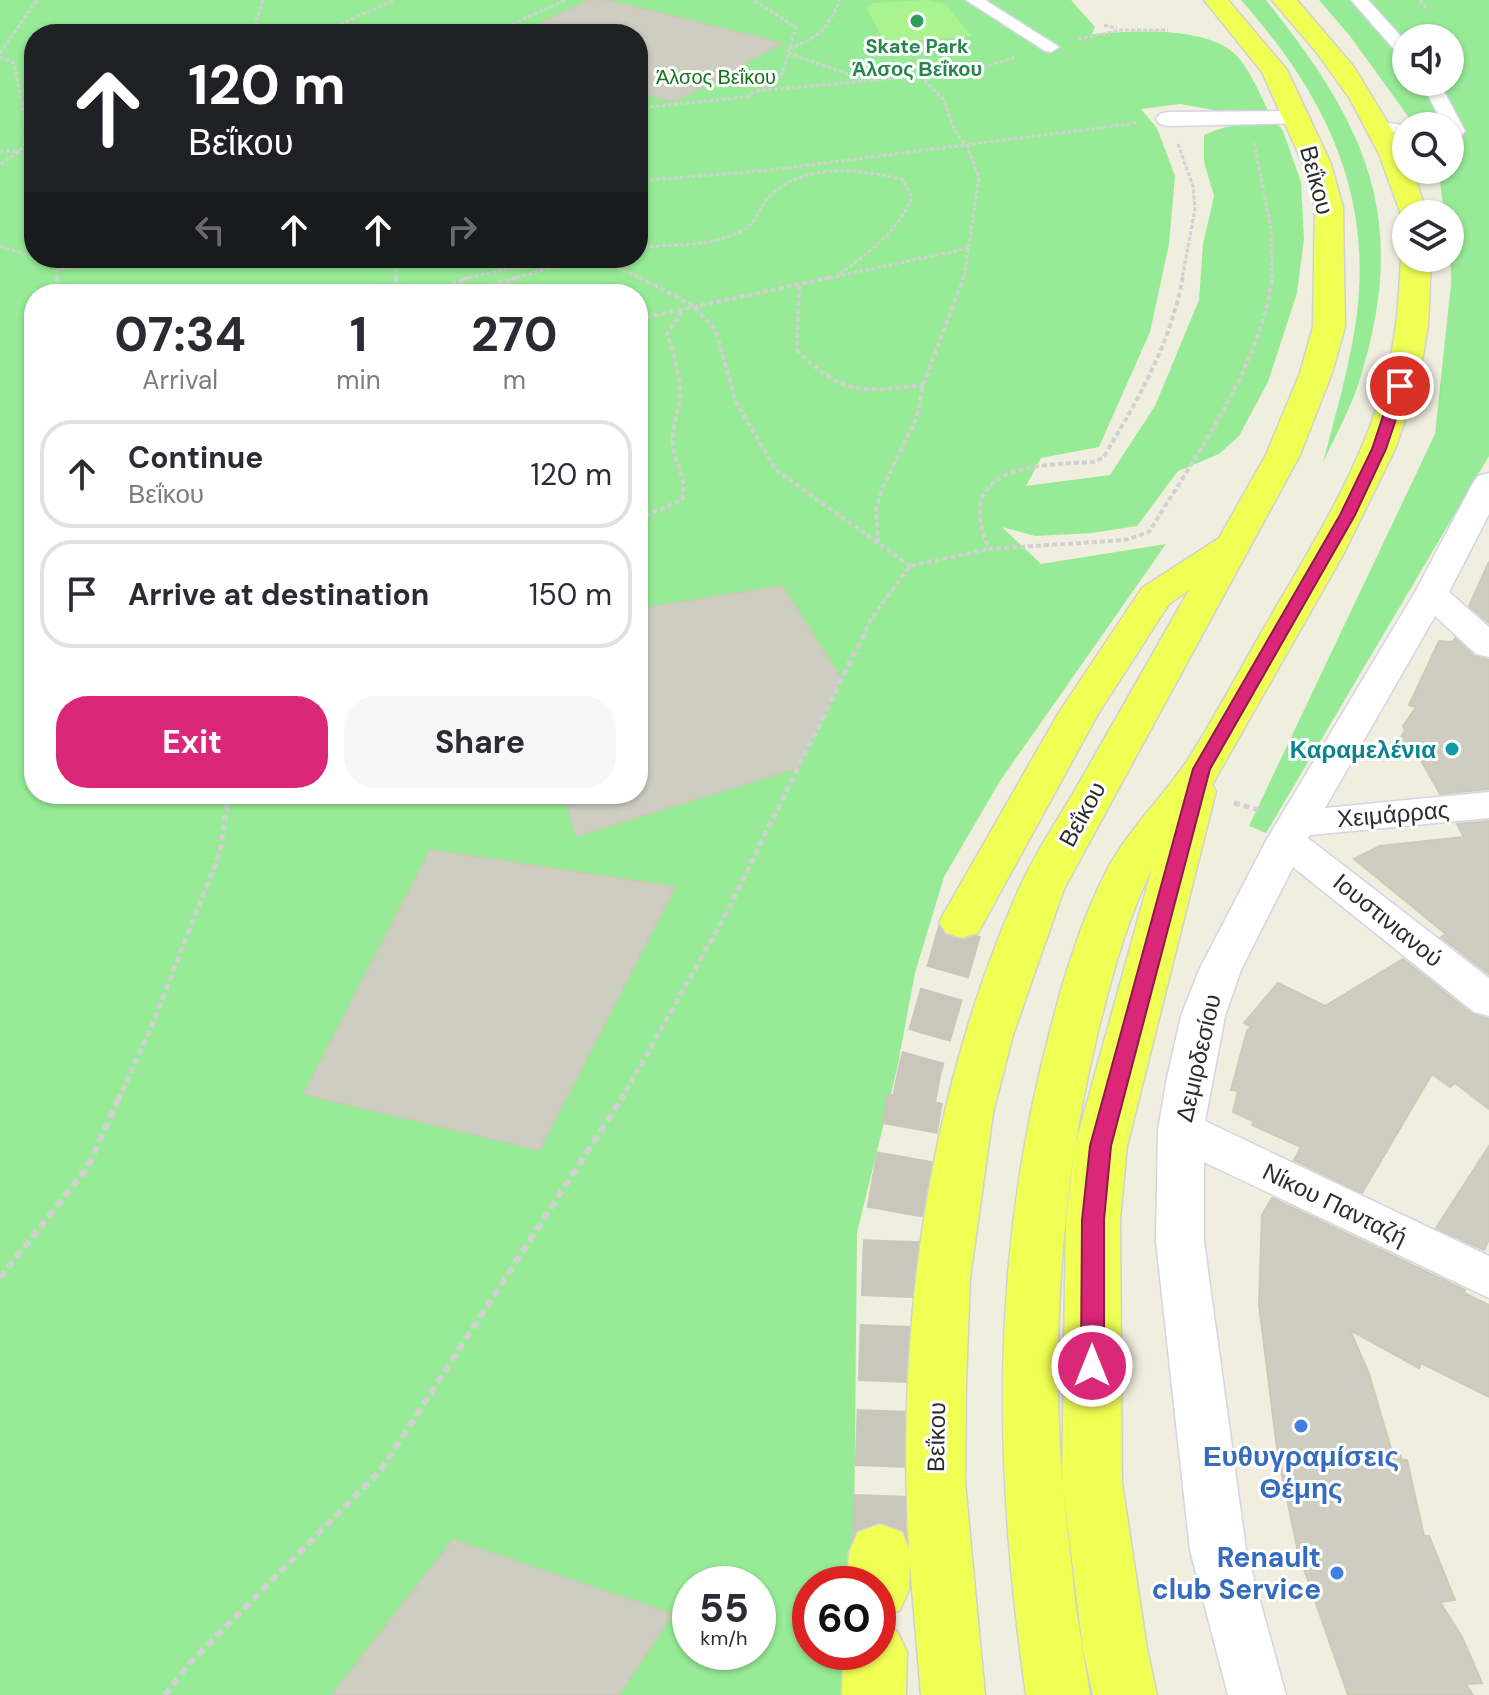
<!DOCTYPE html>
<html lang="en">
<head>
<meta charset="utf-8">
<style>
  body { margin:0; font-family:"DM Sans",sans-serif; background:#f7f7f7; color:#2b2b33; height:100vh; display:flex; flex-direction:column; font-size:30px; white-space:nowrap }
  * { box-sizing:border-box; margin:0 }
  p { font-size:26px; color:#7c7c81 }
  .icon { flex:none; width:44px; height:44px; fill:none; stroke:currentColor; stroke-width:2; stroke-linecap:round; stroke-linejoin:round }
  .map { position:relative; flex:1; overflow:hidden }
  .side { position:absolute; left:24px; top:284px; width:624px; height:520px; display:flex; flex-direction:column; background:#fff; border-radius:32px; box-shadow:0 2px 6px #0004 }
  .side>* { flex:none }
  .top-card { position:absolute; left:24px; top:24px; width:624px; height:244px; border-radius:32px; box-shadow:0 2px 6px #0004; background:#202124; color:#fff; overflow:hidden }
  .fabs { position:absolute; left:1392px; top:24px; display:grid; gap:16px }
  .fabs a { display:grid; place-items:center; width:72px; height:72px; border-radius:50%; background:#fff; box-shadow:0 2px 6px #0004; font-size:40px }
  .speed { position:absolute; left:672px; top:1566px; display:flex; gap:16px; font-size:40px; font-weight:700; text-align:center }
  .speed>* { display:grid; place-content:center; width:104px; height:104px; border-radius:50%; background:#fff; box-shadow:0 2px 6px #0004; line-height:1 }
  .speed small { font-size:20px; font-weight:400 }
  .speed .limit { border:12px solid #d22; background:#fff; color:#111 }
  .pin { position:absolute; display:grid; place-items:center; width:68px; height:68px; color:#fff; margin:-34px; border:4px solid #fff; border-radius:50%; box-shadow:0 2px 8px #0007 }
  .me { position:absolute; width:88px; margin:-44px; rotate:0deg; stroke-linejoin:round; filter:drop-shadow(0 0 6px #0008) }
  .turn { display:flex; align-items:center; gap:28px; height:168px; padding:0 32px; font-size:36px }
  .turn .icon { width:104px; height:104px; stroke-width:2.5 }
  .turn b { display:block; font-size:56px; line-height:68px }
  .lanes { display:flex; align-items:center; height:76px; padding:0 32px; background:#0003; justify-content:center; gap:40px; direction:ltr }
  .lanes .off { opacity:.35 }
  .eta { display:flex; justify-content:space-evenly; align-items:center; height:136px; text-align:center }
  .eta b { font-size:48px; font-weight:700; line-height:56px }
  .primary-button { display:flex; gap:16px; margin-top:auto; padding:16px 32px }
  .primary-button a { flex:1; height:92px; border-radius:32px; background:#db2777; color:#fff; font-size:32px; font-weight:700; line-height:92px; text-align:center }
  .primary-button a+a { background:#f7f7f7; color:#2b2b33 }
  ul { padding:0; list-style:none }
  li { display:flex; align-items:center; gap:24px; height:108px; margin:0 16px 12px; padding:0 16px; border:4px solid #e1e1e2; border-radius:32px }
  li div { flex:1 }
  li b { display:block; font-size:30px }
  li em { font-style:normal }
  .map>svg:first-child { display:block }
</style>
</head>
<body>
<div class="map">
<svg width="1489" height="1695" viewBox="0 0 1489 1695">
  <rect width="100%" height="100%" fill="#f0eede"/>
  <g fill="#97eb96" fill-rule="evenodd">
    <path d="M0,0H1071L1095,27L1092,34C1131,31 1206,25 1236,55C1251,71 1260,95 1270,114L1225,112L1180,104L1141,109L1157,128L1175,176L1169,244L1150,332L1099,447L1041,458L1026,486L1110,475L1155,406L1199,300L1203,244L1214,196L1204,162V135C1229,124 1252,120 1278,124L1283,131L1301,182L1304,239L1297,293L1268,382L1239,436L1219,454L1178,471L1137,526L1092,533L1035,536L1002,527L1041,564L1166,544L1000,781L944,877L915,973L897,1069L857,1233L854,1547L857,1584H810V1652H862L866,1695H0ZM34,34H638V258H34ZM34,294H638V794H34ZM690,1584H758V1652H690Z"/>
    <path d="M1241,0H1266C1369,129 1411,221 1358,385C1349,412 1334,438 1323,463C1335,416 1349,369 1356,321C1374,192 1324,94 1241,0Z"/>
    <path d="M1319,0H1489V456L1266,833L1249,826L1435,434L1451,284L1450,214H1444L1440,181L1435,170H1450V126H1415L1350,36ZM1406,38H1450V82H1406Z"/>
  </g>
  <polygon fill="#aaf490" points="925,0 946,4 971,36 885,43 866,7 874,3"/>
  <g fill="#cecdc1" stroke="#cccbb7" stroke-width="2">
    <polygon points="590,0 606,0 782,43 674,102 638,92 638,34 518,34"/>
    <polygon points="1489,562 1489,623 1469,606"/>
    <polygon points="782,586 841,678 797,768 576,836 564,794 638,794 638,609"/>
    <polygon points="1455,638 1474,656 1489,660 1489,789 1440,794 1414,748 1394,750 1405,730 1403,726 1416,707 1409,705 1439,641 1453,642"/>
    <polygon points="1489,821 1489,974 1441,937 1446,934 1354,859 1380,846 1464,837 1457,824"/>
    <polygon points="430,850 675,887 539,1150 304,1094"/>
    <polygon points="1403,959 1472,1014 1489,1019 1489,1109 1455,1083 1450,1087 1432,1074 1362,1193 1294,1160 1301,1147 1252,1125 1255,1122 1233,1112 1238,1091 1231,1090 1247,1031 1251,1027 1244,1023 1278,983 1325,1006"/>
    <polygon points="1489,1146 1489,1239 1484,1250 1436,1228"/>
    <polygon points="1272,1198 1465,1290 1464,1293 1489,1305 1489,1397 1421,1363 1419,1368 1350,1330 1369,1374 1392,1452 1399,1451 1402,1460 1407,1460 1424,1536 1429,1536 1455,1600 1440,1602 1462,1637 1482,1683 1466,1684 1473,1695 1348,1695 1298,1552 1278,1456 1259,1305 1262,1215"/>
    <polygon points="453,1540 672,1614 619,1695 332,1695"/>
  </g>
  <g fill="none" stroke-linecap="round" stroke-linejoin="round">
    <polyline stroke="#c9c7bb" stroke-width="44" stroke-dasharray="44 22" stroke-linecap="butt" points="914,1100 920,1069 962,922"/>
    <polyline stroke="#c9c7bb" stroke-width="57" stroke-dasharray="57 28" stroke-linecap="butt" points="880,1552 892,1227 915,1098"/>
    <g stroke="#d6d3e7" stroke-width="3">
      <g id="pedestrian">
        <polygon points="966,0 985,0 1059,47 1051,52 1045,51"/>
        <polygon points="1351,0 1368,0 1406,42 1406,57 1400,56"/>
        <polygon points="1421,82 1439,82 1465,131 1462,135 1450,135 1450,126 1444,126"/>
        <polygon points="1379,122 1413,126 1406,126 1406,134 1373,131 1370,127 1373,123"/>
      </g>
    </g>
    <g stroke="#d6d3e7" stroke-width="3">
      <g id="minor">
        <polygon points="1298,111 1306,113 1310,118 1306,123 1168,126 1160,124 1156,119 1160,114 1168,112"/>
        <polygon points="1489,473 1489,514 1449,592 1489,627 1489,657 1476,654 1435,616 1325,808 1489,792 1489,818 1310,835 1308,838 1489,978 1489,1016 1474,1012 1293,867 1241,970 1225,1016 1205,1121 1489,1256 1489,1298 1204,1162 1204,1241 1246,1550 1286,1695 1228,1695 1190,1550 1156,1241 1158,1130 1166,1083 1181,1016 1199,970 1266,841 1414,594 1473,483 1478,476"/>
      </g>
    </g>
    <g stroke="#d1d1d1" stroke-width="3">
      <g id="primary">
        <path d="M1204,0H1228L1287,70L1331,164L1343,207L1345,327L1332,373L1300,455L1064,889L1013,1035L993,1113L970,1279L966,1383L965,1482L985,1695H921L910,1565L909,1590L900,1610L878,1619V1584H847L849,1552L858,1532L880,1524L902,1532L909,1549C896,1326 928,1096 1018,891C1033,856 1056,823 1075,790C1113,724 1151,657 1189,590L1169,604L1098,714L978,933L962,938L946,933L939,922L1058,714L1142,588L1219,538L1266,455L1300,373L1313,327L1315,207L1303,164L1262,72Z"/>
        <polygon points="1272,0 1297,0 1354,67 1406,153 1406,170 1413,170 1427,214 1406,214 1406,221 1403,220 1379,154 1350,99 1317,53"/>
        <path d="M1406,252V258H1431L1428,326L1420,373L1396,447L1344,553L1212,785L1216,791L1127,1146L1120,1220L1122,1483L1147,1649L1157,1695H1093L1083,1649L1063,1487L1076,1609L1090,1695H1026C994,1471 990,1260 1048,1039C1062,983 1079,925 1106,872C1127,831 1161,799 1187,761C1216,716 1241,667 1268,621C1314,542 1365,462 1387,372C1397,334 1399,297 1401,258ZM1152,869L1075,1146L1066,1220L1062,1481C1051,1330 1062,1182 1097,1036C1111,979 1126,921 1152,869Z"/>
        <polygon points="878,1623 897,1631 907,1652 906,1695 842,1695 843,1652 878,1652"/>
      </g>
    </g>
    <g stroke="#d1d1d1" stroke-width="3" stroke-dasharray="4 2" stroke-linecap="butt">
      <polyline points="263,0 256,23 264,34"/>
      <polyline points="1420,0 1428,10"/>
      <polyline points="1104,25 1117,28"/>
      <polyline points="318,34 395,0"/>
      <polyline points="490,34 566,0"/>
      <polyline points="1078,39 1122,30 1168,30"/>
      <path d="M789,49C820,36 826,31 840,0"/>
      <polyline points="0,53 37,0"/>
      <polyline points="788,53 861,79"/>
      <polyline points="0,57 14,63 28,137 20,151 0,165"/>
      <polyline points="920,76 943,99 956,133 967,146 979,177 964,279"/>
      <polyline points="756,91 974,71 1015,57"/>
      <polyline points="638,108 746,97 781,77 796,27 753,0"/>
      <polyline points="1254,143 1271,229 1272,279"/>
      <polyline points="1178,144 1193,186 1195,209 1182,279"/>
      <polyline points="0,151 19,151"/>
      <polyline points="638,181 770,170 1137,123"/>
      <polyline points="0,246 34,257"/>
      <path d="M638,248C672,244 711,247 742,231C756,224 758,209 768,198C802,162 860,168 903,180L912,198C896,234 866,254 836,277"/>
      <polyline points="37,258 50,263 102,258"/>
      <polyline points="596,258 643,279"/>
      <polyline points="57,279 57,270 85,263"/>
      <polyline points="396,279 397,258"/>
      <polyline points="463,279 508,269 558,264"/>
      <polyline points="511,279 585,258"/>
      <polyline points="824,279 970,248"/>
    </g>
    <g stroke="#d1d1d1" stroke-width="4" stroke-dasharray="5 3" stroke-linecap="butt">
      <polyline points="57,277 58,294"/>
      <polyline points="395,277 399,294"/>
      <polyline points="639,277 693,306 715,329 736,402 776,470 910,566"/>
      <path d="M1183,277C1170,345 1138,400 1103,458L1093,462C1035,465 952,465 989,549L1125,540L1149,532C1194,458 1262,365 1272,277"/>
      <path d="M799,285L797,350C843,396 862,392 923,385"/>
      <polyline points="429,294 469,277"/>
      <polyline points="459,294 518,277"/>
      <polyline points="638,319 833,277"/>
      <path d="M638,519L682,500C688,474 675,468 673,446C671,431 677,417 679,402C682,379 674,355 667,334L683,309"/>
      <polyline points="878,543 876,509 882,489 917,417 923,385 964,277"/>
      <polyline points="862,638 871,619 910,566 989,549"/>
    </g>
    <g stroke="#d1d1d1" stroke-width="5" stroke-dasharray="6 4" stroke-linecap="butt">
      <polyline points="1234,803 1259,810"/>
      <polyline points="118,1100 150,1030 220,852 229,794"/>
      <polyline points="621,1100 726,914 863,636"/>
    </g>
    <g stroke="#d1d1d1" stroke-width="6" stroke-dasharray="8 5" stroke-linecap="butt">
      <polyline points="0,1278 87,1168 119,1098"/>
      <polyline points="165,1695 187,1666 381,1470 622,1098"/>
    </g>
    <use href="#pedestrian" fill="#fff" fill-rule="evenodd"/>
    <use href="#minor" fill="#fff" fill-rule="evenodd"/>
    <use href="#primary" fill="#f0ff54" fill-rule="evenodd"/>
  </g>
  <polygon fill="#db2777" stroke="#8e194d" stroke-width="2" points="1400,382 1407,386 1386,449 1355,515 1210,769 1111,1146 1104,1220 1104,1366 1101,1373 1092,1376 1084,1373 1081,1366 1082,1220 1090,1146 1193,769 1340,515 1372,449 1393,386"/>
  <circle fill="#2e9e5b" stroke="#fff" stroke-width="3" cx="917" cy="21" r="8"/>
  <circle fill="#0f9aa8" stroke="#fff" stroke-width="3" cx="1452" cy="749" r="8"/>
  <g fill="#3f7fe0" stroke="#fff" stroke-width="3">
    <circle cx="1301" cy="1426" r="8"/>
    <circle cx="1337" cy="1573" r="8"/>
  </g>
  <g text-anchor="middle" dominant-baseline="central" stroke-width="6" stroke-linejoin="round" paint-order="stroke">
    <g font-size="20" font-weight="bold" fill="#27864d" stroke="#fff">
      <text x="917" y="46">Skate Park<tspan x="917" dy="23">Άλσος Βεΐκου</tspan></text>
    </g>
    <g font-size="20" fill="#13741e" stroke="#fff">
      <text x="716" y="77">Άλσος Βεΐκου</text>
    </g>
    <g font-size="24" fill="#2d2d2d" stroke="#fff">
      <text transform="translate(1317 180) rotate(75)">Βεΐκου</text>
      <text transform="translate(1082 814) rotate(-61)">Βεΐκου</text>
      <text transform="translate(1393 814) rotate(-5)">Χειμάρρας</text>
      <text transform="translate(1388 920) rotate(39)">Ιουστινιανού</text>
      <text transform="translate(1198 1058) rotate(-77)">Δεμιρδεσίου</text>
      <text transform="translate(1335 1204) rotate(26)">Νίκου Πανταζή</text>
      <text transform="translate(936 1437) rotate(-89)">Βεΐκου</text>
    </g>
    <g font-size="24" font-weight="bold" fill="#0d838f" stroke="#fff" text-anchor="end">
      <text x="1436" y="749">Καραμελένια</text>
    </g>
    <g font-size="28" font-weight="bold" fill="#366cbe" stroke="#fff">
      <text x="1301" y="1456">Ευθυγραμίσεις<tspan x="1301" dy="32">Θέμης</tspan></text>
      <text x="1321" y="1557" text-anchor="end">Renault<tspan x="1321" dy="32">club Service</tspan></text>
    </g>
  </g>
</svg>
<div class="fabs">
<a><svg class="icon" aria-label="sound" viewBox="0 0 24 24"><path d="M4 9h4l5-4v14l-5-4H4zM17 9q2 3 0 6"/></svg></a>
<a><svg class="icon" aria-label="search" viewBox="0 0 24 24"><circle cx="10" cy="10" r="6"/><path d="M15 15l6 6"/></svg></a>
<a><svg class="icon" aria-label="layers" viewBox="0 0 24 24"><path d="M12 4l9 5-9 5-9-5zM3 14l9 5 9-5"/></svg></a>
</div>
<div class="speed"><div>55<small>km/h</small></div><div class="limit">60</div></div>
<div class="pin" style="left:1400px;top:386px;background:#d93025"><svg class="icon" aria-label="arrive" viewBox="0 0 24 24"><path d="M6 21V4h12l-3 4 3 4H6"/></svg></div>
<svg class="me" style="left:1092px;top:1366px" viewBox="-20 -20 40 40"><circle r="17" fill="#db2777" stroke="#fff" stroke-width="3"/><path d="M0-11L8 9 0 5-8 9z" fill="#fff"/></svg>
<div class="top-card">
<div class="turn"><svg class="icon" aria-label="ahead" viewBox="0 0 24 24"><path d="M12 20V5M6 11l6-6 6 6"/></svg><div><b>120 m</b>Βεΐκου</div></div>
<div class="lanes"><svg class="icon off" aria-label="left" viewBox="0 0 24 24"><path d="M17 20v-9H6M10 6l-5 5 5 5"/></svg><svg class="icon" aria-label="ahead" viewBox="0 0 24 24"><path d="M12 20V5M6 11l6-6 6 6"/></svg><svg class="icon" aria-label="ahead" viewBox="0 0 24 24"><path d="M12 20V5M6 11l6-6 6 6"/></svg><svg class="icon off" aria-label="right" viewBox="0 0 24 24"><path d="M7 20v-9h11M14 6l5 5-5 5"/></svg></div>
</div>
<section class="side">
<div class="eta">
<div><b>07:34</b><p>Arrival</p></div>
<div><b>1</b><p>min</p></div>
<div><b>270</b><p>m</p></div>
</div>
<ul>
<li><svg class="icon" aria-label="ahead" viewBox="0 0 24 24"><path d="M12 20V5M6 11l6-6 6 6"/></svg><div><b>Continue</b><p>Βεΐκου</p></div><em>120 m</em></li>
<li><svg class="icon" aria-label="arrive" viewBox="0 0 24 24"><path d="M6 21V4h12l-3 4 3 4H6"/></svg><div><b>Arrive at destination</b></div><em>150 m</em></li>
</ul>
<div class="primary-button"><a>Exit</a><a>Share</a></div>
</section>
</div>
</body>
</html>
